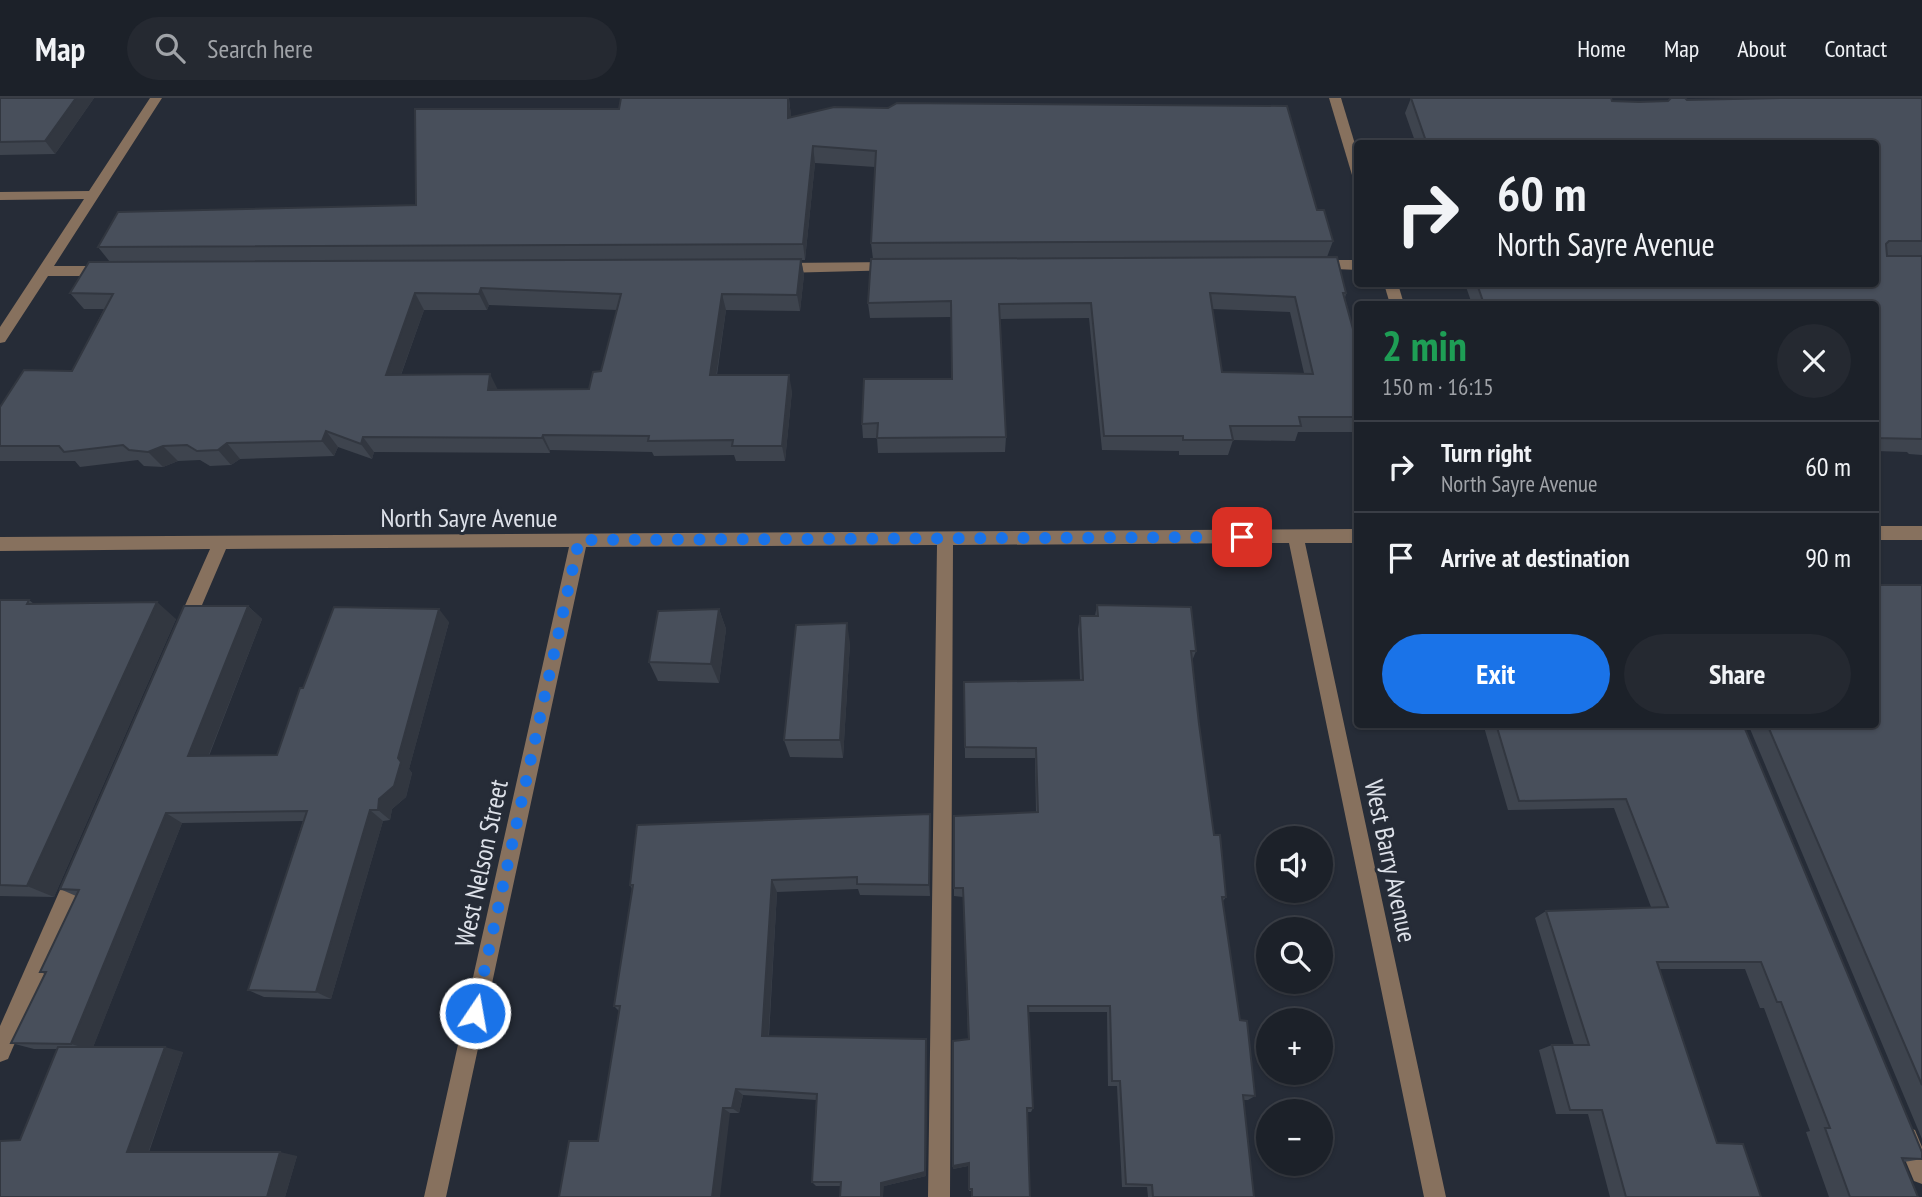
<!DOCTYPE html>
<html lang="en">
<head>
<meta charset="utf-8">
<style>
  body { margin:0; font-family:"PT Sans Narrow",sans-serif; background:#252931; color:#f1f3f6; height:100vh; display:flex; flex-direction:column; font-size:26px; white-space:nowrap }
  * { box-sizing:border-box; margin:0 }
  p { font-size:23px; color:#a0a3a8 }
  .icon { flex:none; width:38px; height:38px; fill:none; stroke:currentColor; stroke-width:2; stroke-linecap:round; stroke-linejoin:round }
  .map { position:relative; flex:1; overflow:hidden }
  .sheet { position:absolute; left:1354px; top:203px; width:525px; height:427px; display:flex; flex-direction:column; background:#1c2129; border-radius:7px; box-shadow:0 2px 5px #0004,0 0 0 2px #3a3e46 }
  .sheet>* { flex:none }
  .banner { position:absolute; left:1354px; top:42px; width:525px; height:147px; border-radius:7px; box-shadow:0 2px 5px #0004,0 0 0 2px #3a3e46; background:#1c2129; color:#f1f3f6; overflow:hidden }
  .tools { position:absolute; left:1256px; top:728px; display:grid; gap:14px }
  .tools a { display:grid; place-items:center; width:77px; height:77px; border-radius:50%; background:#1c2129; box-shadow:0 2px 5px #0004,0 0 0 2px #3a3e46; font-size:35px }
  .pin { position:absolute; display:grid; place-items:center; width:60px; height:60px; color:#fff; margin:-30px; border-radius:14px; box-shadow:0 4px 10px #0006 }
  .me { position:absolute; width:77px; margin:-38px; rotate:12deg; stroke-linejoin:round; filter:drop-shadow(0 0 5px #0008) }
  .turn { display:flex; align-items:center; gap:24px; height:147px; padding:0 28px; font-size:32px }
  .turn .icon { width:91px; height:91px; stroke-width:2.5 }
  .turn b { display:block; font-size:49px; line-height:60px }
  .round { display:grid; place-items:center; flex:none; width:74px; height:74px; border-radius:37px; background:#252931 }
  .headline { display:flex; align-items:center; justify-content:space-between; height:119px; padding:0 28px }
  h1 { font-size:42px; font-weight:700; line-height:52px; color:#1e9e55 }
  .cta { display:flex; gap:14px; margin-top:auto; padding:14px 28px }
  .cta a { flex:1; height:80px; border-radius:42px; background:#1a73e8; color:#fff; font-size:28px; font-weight:700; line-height:80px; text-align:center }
  .cta a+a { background:#252931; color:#f1f3f6 }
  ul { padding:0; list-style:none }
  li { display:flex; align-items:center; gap:21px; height:91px; padding:0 28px; border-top:2px solid #3a3e46 }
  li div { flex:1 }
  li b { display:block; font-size:26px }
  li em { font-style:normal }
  header { display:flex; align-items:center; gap:42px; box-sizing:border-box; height:98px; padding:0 35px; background:#1c2129; border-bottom:2px solid #3a3e46 }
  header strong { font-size:33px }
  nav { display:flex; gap:38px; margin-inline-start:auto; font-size:24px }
  .search { width:490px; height:63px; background:#252931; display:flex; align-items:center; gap:18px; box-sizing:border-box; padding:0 24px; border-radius:38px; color:#a0a3a8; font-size:26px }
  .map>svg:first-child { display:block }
</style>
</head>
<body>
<header>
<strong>Map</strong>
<div class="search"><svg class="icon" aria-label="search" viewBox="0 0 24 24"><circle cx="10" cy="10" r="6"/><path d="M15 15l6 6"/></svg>Search here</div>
<nav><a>Home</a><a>Map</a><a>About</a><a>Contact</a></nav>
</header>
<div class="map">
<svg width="1922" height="1099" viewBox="0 0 1922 1099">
  <rect width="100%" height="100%" fill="#262c37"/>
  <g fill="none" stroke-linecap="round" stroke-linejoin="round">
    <g fill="#87715e" fill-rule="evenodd">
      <polygon points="150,0 162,0 54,168 106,168 113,173 106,178 48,178 5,244 0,245 0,229 84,101 0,102 0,94 89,93"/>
      <polygon points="1329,0 1341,0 1358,56 1358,81 1352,77"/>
      <polygon points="1317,162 1358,162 1358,172 1312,170 1310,167"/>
      <polygon points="894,164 901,169 899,172 782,175 775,170 782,165"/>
      <polygon points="1384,186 1398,186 1404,206 1390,206"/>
      <rect x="1876" y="428" width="46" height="14"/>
      <polygon points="1358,431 1358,445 1305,445 1446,1099 1424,1099 1289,445 953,447 950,1099 928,1099 937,447 586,449 446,1099 424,1099 569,449 226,451 190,535 184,537 178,535 175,530 210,451 0,453 0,439"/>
      <polygon points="78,764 85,767 88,774 8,961 0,964 0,928 71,767"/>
      <polygon points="1907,1029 1915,1032 1922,1049 1922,1086 1914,1083 1896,1040 1899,1032"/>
    </g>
  </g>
  <g fill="#3e444e" fill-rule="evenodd">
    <polygon points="0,0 94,0 55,56 0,57"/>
    <path d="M789,0L791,19L1317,112L1333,143L1327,159L1346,195L1345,200L1358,249V334H1298L1295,343L1233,342L1228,357H1179V353L1102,352L1089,220L1000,221L1006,339L1005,354L878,355L877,340H863L862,326L952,281L951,219L870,220L868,205L873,161L871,145L875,69L815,65L805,162H801L804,177L800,213L726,212L717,277L792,293L785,363H736L734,357L654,358L652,354L550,352V355L374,354L372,361L338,349L334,358L240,361L231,367L210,368L200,362L178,363L163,369L144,368L138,362L80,369L75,363H0V309L72,273L104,211H84L70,195L110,164L98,149L416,107L619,11ZM489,207L617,212L601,273L589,291L497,292L401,277L424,212H487ZM1212,211L1290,214L1304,275L1222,274Z"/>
    <polygon points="1411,0 1639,4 1687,2 1922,0 1922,157 1887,157 1922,158 1922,357 1909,356 1907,354 1876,353 1876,206 1472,206 1465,186 1876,186 1876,46 1416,46 1405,15"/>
    <polygon points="1922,487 1922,1041 1748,626 1876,626"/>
    <polygon points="0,502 29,502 34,506 176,521 54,799 0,798"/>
    <polygon points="1097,507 1196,553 1192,563 1199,626 1214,737 1226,799 1223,803 1240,922 1255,998 1248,1002 1243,1002 1254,1099 1148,1099 1147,1089 1122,1089 1117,988 1108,988 1107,914 1029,914 1033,1010 1031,1014 1027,1014 972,1093 969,1093 968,1068 953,1071 968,941 963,799 954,798 954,718 1036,714 1035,660 965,660 964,584 1080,582 1078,531 1080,518 1095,518"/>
    <polygon points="248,508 262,521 209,658 277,657 303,590 449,524 409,671 412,675 406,699 392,711 390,722 383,723 331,901 264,899 248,892 303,723 182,725 93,949 183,954 149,1054 297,1058 285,1099 20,1042 57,951 34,951 11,945 45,876 40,874 76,798 60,791"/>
    <polygon points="719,511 726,531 719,585 658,583 649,564"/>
    <polygon points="850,545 843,660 790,659 784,642"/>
    <polygon points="1480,626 1743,626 1922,1061 1904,1064 1918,1099 1829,1099 1806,1034 1810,1033 1764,910 1760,910 1745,871 1659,871 1717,1045 1761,1099 1610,1099 1588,1016 1556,1016 1539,952 1552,947 1574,947 1535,820 1546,813 1651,809 1614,710 1508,712 1484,629 1480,629"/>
    <polygon points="930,716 930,798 860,797 858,791 777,794 769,938 927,948 926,1078 884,1088 816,1088 812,1084 816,1002 743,997 739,1015 730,1015 598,1043 619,913 614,908 632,791 630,787"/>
  </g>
  <g fill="#323740">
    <polygon points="76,0 94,0 55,56 45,43"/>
    <polygon points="788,0 791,16 790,37 788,20"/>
    <polygon points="813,48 815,65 805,162 803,146"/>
    <polygon points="801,161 804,177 800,213 797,197"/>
    <polygon points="481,190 489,207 487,212 479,196"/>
    <polygon points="415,195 424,212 395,293 386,277"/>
    <polygon points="722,196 726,212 714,292 710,277"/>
    <polygon points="490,276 498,292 488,292"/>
    <polygon points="789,277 792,293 785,363 782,348"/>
    <polygon points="326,333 338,349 334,358 322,343"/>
    <polygon points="543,337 550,352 550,355 542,340"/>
    <polygon points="363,339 374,354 372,361 361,346"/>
    <polygon points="227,345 240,361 231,367 218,352"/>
    <polygon points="163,348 178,363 163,369 148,354"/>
    <polygon points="157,504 176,521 54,799 27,788"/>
    <polygon points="248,508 262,521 204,669 188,658"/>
    <polygon points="439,511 449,524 409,671 412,675 406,699 392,711 390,722 378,712 379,701 398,660"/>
    <polygon points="719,511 726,531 719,585 711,566"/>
    <polygon points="847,525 850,545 843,660 840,642"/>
    <polygon points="370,712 383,723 331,901 316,894"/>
    <polygon points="166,715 182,725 92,952 71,946"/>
    <polygon points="930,716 930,798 929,787"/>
    <polygon points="772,782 777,794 768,946 762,938"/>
    <polygon points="926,941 927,948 926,1078 884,1088 883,1099 881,1099 881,1085"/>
    <polygon points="165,949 183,954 147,1058 127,1054"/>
    <polygon points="736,991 743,997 739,1015 732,1010"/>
    <polygon points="723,1010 730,1015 720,1099 712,1099"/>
    <polygon points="280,1054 297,1058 285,1099 267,1099"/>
    <polygon points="969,1065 968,1068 953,1071 953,1068"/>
  </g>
  <g fill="#484f5b" stroke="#323740" stroke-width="2" fill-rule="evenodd">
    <polygon points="0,0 76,0 45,43 0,44"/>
    <polygon points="621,0 788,0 788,20 834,9 888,10 897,5 1287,8 1317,112 1324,112 1333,143 871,145 876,53 813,48 803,146 98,149 118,114 416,107 415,11 619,11"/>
    <polygon points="1411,0 1611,0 1612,3 1639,4 1668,3 1671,0 1685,0 1687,2 1783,0 1922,0 1922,143 1889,143 1886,146 1887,158 1922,158 1922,341 1876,340 1876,206 1484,206 1477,186 1876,186 1876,46 1427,46"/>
    <path d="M1337,159L1346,195H1343L1358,249V319H1299L1301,328H1230L1233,342H1183V338H1104L1091,205L999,206L1006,339L877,340L878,325L862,326L864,281H952L951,203L868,205L871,161ZM1210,195L1295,199L1313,276L1222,274Z"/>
    <path d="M801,161L797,197L722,196L710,277H789L782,348H732L733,342L648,343L649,338L543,337L542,340L363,339L361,346L326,333L322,343L227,345L218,352L197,353L187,347L163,348L148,354L129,352L123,347L64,354L59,348H0V309L24,272L72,273L113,196L70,195L89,164ZM481,190L621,196L601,273L593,274L589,291L488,292L490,276L386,277L415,195L479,196Z"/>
    <polygon points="1876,487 1922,487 1922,987 1767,626 1876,626"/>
    <polygon points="0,502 29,502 27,506 157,504 27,788 0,787"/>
    <polygon points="1097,507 1191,509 1196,553 1191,553 1199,626 1214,737 1220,737 1226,799 1222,799 1240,922 1247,923 1255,998 1243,997 1254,1099 1153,1099 1152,1087 1126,1086 1120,983 1112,983 1110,908 1028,908 1033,1010 1027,1010 1030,1099 972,1099 972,1091 969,1091 969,1065 953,1068 953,943 969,941 963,790 954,790 954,718 1038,714 1036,650 965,649 964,584 1083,582 1080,518 1098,518"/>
    <polygon points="184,508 248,508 188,658 277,657 300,590 303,590 334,509 439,511 398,660 401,664 394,688 379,701 378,712 370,712 316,894 248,892 307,713 166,715 71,946 11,945 46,874 40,874 79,792 60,791"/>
    <polygon points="719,511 711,566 649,564 658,513"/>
    <polygon points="847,525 840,642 784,642 796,527"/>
    <polygon points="1496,626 1743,626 1922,1054 1922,1061 1902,1060 1918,1099 1850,1099 1825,1030 1830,1030 1781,904 1777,904 1761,864 1657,864 1717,1045 1743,1046 1761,1099 1626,1099 1602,1012 1570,1012 1552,947 1589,947 1546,813 1668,809 1626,701 1519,703"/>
    <polygon points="930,716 929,787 857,786 857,779 772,782 762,938 926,941 925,1074 881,1085 881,1099 840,1099 841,1084 812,1084 817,996 736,991 732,1010 723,1010 712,1099 559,1099 569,1043 598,1043 620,908 614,908 633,787 630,787 637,727"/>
    <polygon points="58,949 165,949 127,1054 280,1054 267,1099 0,1099 0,1043 20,1042"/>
  </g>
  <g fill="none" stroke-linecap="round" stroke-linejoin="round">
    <polyline stroke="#1a73e8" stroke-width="12" stroke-dasharray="0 21.6" points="475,915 579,442 1242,439"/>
  </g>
  <g text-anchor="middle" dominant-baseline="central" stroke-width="6" stroke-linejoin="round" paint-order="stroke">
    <g font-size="26" fill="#dde1e9" stroke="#262c37">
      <text x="469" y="419">North Sayre Avenue</text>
      <text transform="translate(1391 763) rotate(78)">West Barry Avenue</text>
      <text transform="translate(481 765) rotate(-78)">West Nelson Street</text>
    </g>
  </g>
</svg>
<div class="tools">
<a><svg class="icon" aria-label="sound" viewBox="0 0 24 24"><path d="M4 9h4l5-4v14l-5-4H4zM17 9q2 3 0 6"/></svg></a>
<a><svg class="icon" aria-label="search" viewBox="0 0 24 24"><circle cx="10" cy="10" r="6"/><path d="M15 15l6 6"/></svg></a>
<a>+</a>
<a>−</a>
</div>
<div class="pin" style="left:1242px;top:439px;background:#d93025"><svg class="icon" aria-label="arrive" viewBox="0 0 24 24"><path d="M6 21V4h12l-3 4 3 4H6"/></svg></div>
<svg class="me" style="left:475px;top:915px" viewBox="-20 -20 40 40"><circle r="17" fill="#1a73e8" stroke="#fff" stroke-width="3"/><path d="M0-11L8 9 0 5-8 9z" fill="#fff"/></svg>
<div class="banner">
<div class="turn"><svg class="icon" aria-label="right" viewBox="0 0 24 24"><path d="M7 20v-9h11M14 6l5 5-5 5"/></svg><div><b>60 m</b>North Sayre Avenue</div></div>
</div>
<section class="sheet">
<div class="headline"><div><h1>2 min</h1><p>150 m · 16:15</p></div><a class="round"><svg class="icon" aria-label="close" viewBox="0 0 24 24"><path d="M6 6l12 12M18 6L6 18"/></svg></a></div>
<ul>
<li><svg class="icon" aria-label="right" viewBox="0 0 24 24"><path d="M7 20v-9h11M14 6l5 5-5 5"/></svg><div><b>Turn right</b><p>North Sayre Avenue</p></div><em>60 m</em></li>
<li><svg class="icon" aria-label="arrive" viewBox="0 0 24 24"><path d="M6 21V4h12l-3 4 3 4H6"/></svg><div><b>Arrive at destination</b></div><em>90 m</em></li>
</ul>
<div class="cta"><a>Exit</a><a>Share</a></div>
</section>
</div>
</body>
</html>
